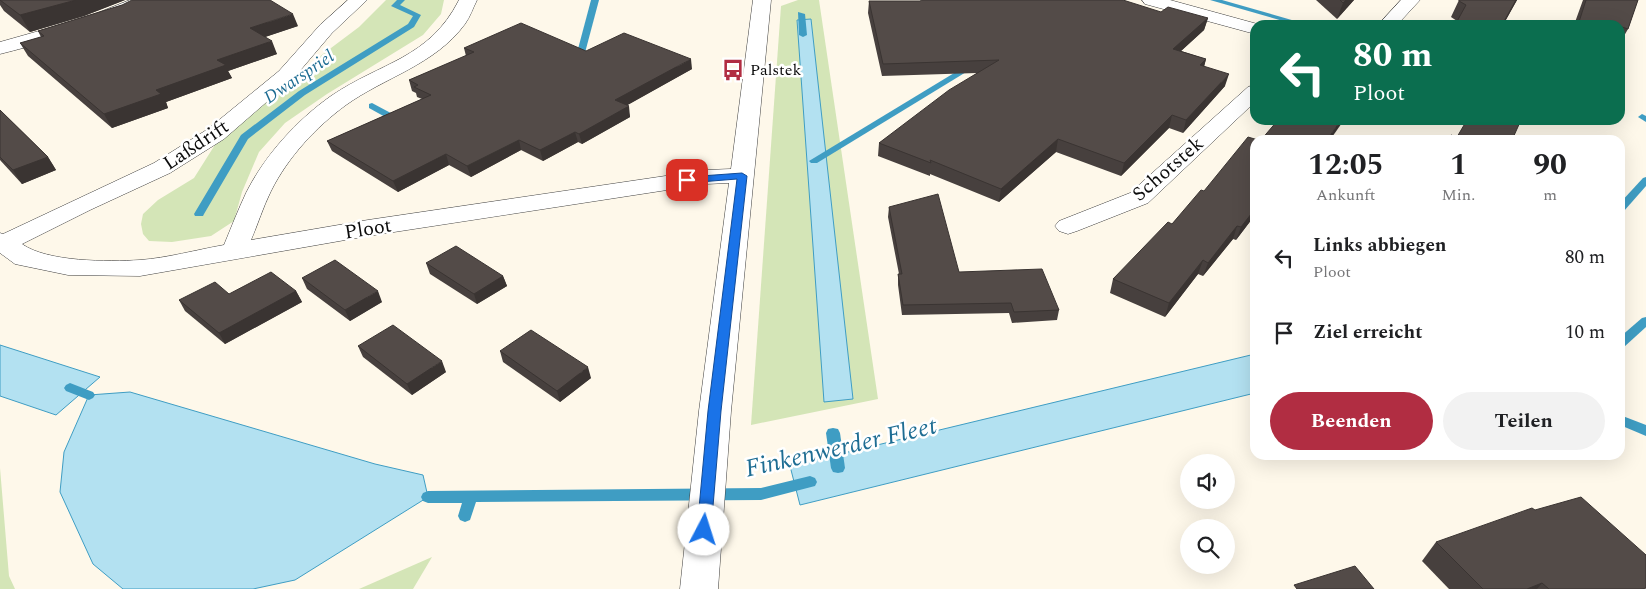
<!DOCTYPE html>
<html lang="de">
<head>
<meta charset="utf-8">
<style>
  body { margin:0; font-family:Spectral,serif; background:#f2f2f2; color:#202124; height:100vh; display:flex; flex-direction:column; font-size:19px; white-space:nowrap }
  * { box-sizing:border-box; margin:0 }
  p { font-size:16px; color:#757577 }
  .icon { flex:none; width:28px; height:28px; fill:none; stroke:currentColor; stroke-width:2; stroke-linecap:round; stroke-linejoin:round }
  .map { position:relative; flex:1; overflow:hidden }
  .sheet { position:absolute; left:1250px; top:135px; width:375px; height:325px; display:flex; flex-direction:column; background:#fff; border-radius:15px; box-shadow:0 5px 20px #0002 }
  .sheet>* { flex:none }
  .top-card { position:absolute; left:1250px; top:20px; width:375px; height:105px; border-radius:15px; box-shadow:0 5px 20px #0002; background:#0b6e4f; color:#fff; overflow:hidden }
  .buttons { position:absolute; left:1180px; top:454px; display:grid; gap:10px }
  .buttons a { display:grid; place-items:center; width:55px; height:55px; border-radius:50%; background:#fff; box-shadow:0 5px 20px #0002; font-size:25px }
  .pin { position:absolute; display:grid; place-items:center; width:42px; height:42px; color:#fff; margin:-21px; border-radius:10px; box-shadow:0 2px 8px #0006 }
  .me { position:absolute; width:55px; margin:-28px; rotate:5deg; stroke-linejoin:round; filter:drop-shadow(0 0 4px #0008) }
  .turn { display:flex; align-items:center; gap:18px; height:105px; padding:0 20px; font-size:22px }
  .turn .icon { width:65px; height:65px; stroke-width:2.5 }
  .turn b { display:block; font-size:35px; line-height:42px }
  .eta { display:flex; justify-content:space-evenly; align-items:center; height:85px; text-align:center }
  .eta b { font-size:30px; font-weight:700; line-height:35px }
  .primary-button { display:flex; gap:10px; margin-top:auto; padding:10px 20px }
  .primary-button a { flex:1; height:58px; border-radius:30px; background:#b12d42; color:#fff; font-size:20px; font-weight:700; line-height:58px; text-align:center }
  .primary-button a+a { background:#f2f2f2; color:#202124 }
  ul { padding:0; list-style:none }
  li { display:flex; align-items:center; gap:15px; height:75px; padding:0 20px }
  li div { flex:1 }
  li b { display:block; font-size:19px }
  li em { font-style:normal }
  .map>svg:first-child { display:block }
</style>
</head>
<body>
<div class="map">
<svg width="1646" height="589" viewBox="0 0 1646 589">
  <rect width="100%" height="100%" fill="#fef8ea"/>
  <g fill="#d4e5b7">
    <polygon points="386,0 444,0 441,14 423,35 327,94 285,123 259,152 242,192 234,221 211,236 172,242 149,241 143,234 141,224 143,214 158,200 194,178 218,140 323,54 359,27"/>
    <polygon points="798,0 819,0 878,399 751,425 781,6"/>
    <polygon points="0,468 9,576 15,589 0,589"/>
    <polygon points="432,557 413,589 359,589"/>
  </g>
  <g fill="#b3e1f1" stroke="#3f9dc3">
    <polygon points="811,19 853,399 824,402 797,20"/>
    <polygon points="0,345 100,377 56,415 0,396"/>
    <polygon points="1255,354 1255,393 800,505 790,466"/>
    <polygon points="130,392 375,464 423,475 428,497 295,580 253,589 123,589 93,564 60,492 64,452 89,395"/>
  </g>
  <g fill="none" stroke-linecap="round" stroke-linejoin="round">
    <g fill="#3f9dc3" fill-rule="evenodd">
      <polygon points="397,0 405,0 400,5 421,15 414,27 305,95 248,139 204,214 203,216 195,216 194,214 241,135 299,91 408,24 413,16 391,6"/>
      <polygon points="591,0 599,0 582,64 578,66 574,64"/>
      <polygon points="1210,0 1222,0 1309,25 1297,25"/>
      <polygon points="798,12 805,14 807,35 803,37 799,35"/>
      <polygon points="969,64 976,66 817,163 811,163 809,161"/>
      <polygon points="372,103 402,119 403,121 399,124 396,123 369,108 369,104"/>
      <polygon points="1642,114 1646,116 1646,122 1638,117"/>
      <polygon points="1646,177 1646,186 1624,211 1620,212 1620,203 1643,178"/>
      <polygon points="1646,317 1646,327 1624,347 1620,348 1620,337 1642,318"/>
      <polygon points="70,383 93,392 95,395 93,398 89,400 66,391 64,388 66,385"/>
      <polygon points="1620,415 1646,425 1646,436 1620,425"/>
      <polygon points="833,428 838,429 840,433 845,468 843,472 838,473 833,472 831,468 826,433 828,429"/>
      <polygon points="810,476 815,478 817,482 815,486 761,500 476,502 470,520 465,522 460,520 458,516 462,503 428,503 423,501 421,497 423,493 428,491 761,488"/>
    </g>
    <g stroke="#3e3e3e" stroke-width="1">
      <g id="street">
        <path d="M130,0H153C140,19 27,47 0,54V42L85,18Z"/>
        <path d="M348,0H367L332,33L293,79L224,139L170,173L90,210L22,244C47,262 108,262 140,260C167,258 196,250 224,245C231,228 238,210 246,193C265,155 297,120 331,96C381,62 429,59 459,0H477C473,8 470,17 465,24C435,65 385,77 346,105C316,127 288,157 271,191C263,207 258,224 251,240L368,220L706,170L731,169L753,0H771L731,411L718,589H680L699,411L729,183L706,184L368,236L140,276L68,275L15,264L0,253V233L3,234L154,163L208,129L279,71L320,25Z"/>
        <polygon points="1142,0 1170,0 1261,25 1255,25 1255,34 1145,4"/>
        <polygon points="1401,0 1420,0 1397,25 1378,25"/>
        <polygon points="1255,85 1255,102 1148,203 1077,231 1068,234 1059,231 1055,226 1059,221 1130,193 1248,87"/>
      </g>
    </g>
    <use href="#street" fill="#fff" fill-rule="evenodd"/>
  </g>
  <g fill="#47403e">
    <polygon points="0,0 125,0 84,16 30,32 4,11 0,5"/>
    <polygon points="1316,0 1354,0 1337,19"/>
    <polygon points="1459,0 1517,0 1503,25 1455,25 1457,21 1451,17"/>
    <polygon points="1583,0 1638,0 1628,29 1620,43 1620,25 1574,25"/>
    <polygon points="869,1 1161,12 1208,18 1204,30 1181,51 1206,59 1204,66 1225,86 1183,133 1169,128 1121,176 1056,152 999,202 930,174 930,176 878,156 879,143 977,73 882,76 868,13"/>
    <polygon points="122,5 298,26 265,37 277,54 228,71 232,78 166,102 168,108 112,128 28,56 20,43 41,37 38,31"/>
    <polygon points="464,48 586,51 692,69 627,105 630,117 582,144 578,142 543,161 521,150 471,177 449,165 398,192 332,151 327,141 422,99 417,97 416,93 412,91 409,80 466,56"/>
    <polygon points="0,110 48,157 56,170 22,184 0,160"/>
    <polygon points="1204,191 1255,215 1236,240 1233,239 1203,276 1198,274 1165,317 1110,293 1113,279 1172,224"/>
    <polygon points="889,207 959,272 1059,310 1057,320 1012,323 1009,313 902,315 898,285 898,274 899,274 888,217"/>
    <polygon points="426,263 503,276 507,286 477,304 430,274"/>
    <polygon points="302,278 382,302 350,321 307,289"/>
    <polygon points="296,291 302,302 225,344 185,311 179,300 229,294"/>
    <polygon points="358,346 446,372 412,395 363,357"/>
    <polygon points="500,351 591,378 560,402 503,362"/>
    <polygon points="1436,542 1646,589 1449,589 1422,561"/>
  </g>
  <g fill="#3a3432">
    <polygon points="76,0 125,0 84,16 30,32 20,15"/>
    <polygon points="1346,0 1354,0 1337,19 1343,3"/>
    <polygon points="1516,0 1517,0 1503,25 1502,25"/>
    <polygon points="293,14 298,26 256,40 250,28"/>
    <polygon points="1208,18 1204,30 1170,61 1173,49"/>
    <polygon points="272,41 277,54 228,71 232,78 166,102 168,108 112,128 104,114 217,60"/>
    <polygon points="691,59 692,69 617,111 615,100"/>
    <polygon points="1206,59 1203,71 1200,65"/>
    <polygon points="1229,74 1225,86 1183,133 1186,120"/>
    <polygon points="629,106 630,117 582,144 579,134"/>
    <polygon points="1172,115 1169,128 1121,176 1124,163"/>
    <polygon points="1341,120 1344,120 1330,140 1327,140"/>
    <polygon points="575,132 578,142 543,161 540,150"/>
    <polygon points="1058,139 1056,152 999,202 1001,189"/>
    <polygon points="519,140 521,150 471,177 467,166"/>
    <polygon points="446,154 449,165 398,192 393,181"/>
    <polygon points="48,157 56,170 22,184 13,170"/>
    <polygon points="1255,209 1255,215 1236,240 1241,227"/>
    <polygon points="1237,226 1233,239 1203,276 1208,263"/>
    <polygon points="1203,260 1198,274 1165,317 1169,303"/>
    <polygon points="503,276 507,286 477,304 474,294"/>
    <polygon points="296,291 302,302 225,344 219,333"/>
    <polygon points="378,291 382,302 350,321 345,310"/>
    <polygon points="442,361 446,372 412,395 407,384"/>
    <polygon points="588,367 591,378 560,402 557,391"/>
    <polygon points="1542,583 1537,589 1527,589"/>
  </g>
  <g fill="#534b48" stroke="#3a3432">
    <polygon points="0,0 76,0 20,15"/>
    <polygon points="132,0 270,0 293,14 250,28 272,41 217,60 226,65 156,90 161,94 104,114 20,43 44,36 38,31 122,5"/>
    <polygon points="922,0 1123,0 1161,12 1168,7 1208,18 1173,49 1206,59 1200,65 1229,74 1186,120 1172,115 1124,163 1058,139 1001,189 930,160 931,163 879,143 949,90 999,60 883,64 869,1 920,1"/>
    <polygon points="1340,0 1346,0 1343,3"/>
    <polygon points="1459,0 1516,0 1502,25 1455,25 1466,5 1459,1"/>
    <polygon points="1586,0 1638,0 1628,29 1622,27 1620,34 1620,25 1578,25"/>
    <polygon points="521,23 586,51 624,33 691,59 615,100 629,106 579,134 575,132 540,150 519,140 467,166 446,154 393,181 327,141 431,95 414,87 418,85 409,80 474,52 464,48"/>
    <polygon points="0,110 48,157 13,170 0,157"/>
    <polygon points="1278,120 1341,120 1327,140 1261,140"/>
    <polygon points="1467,120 1521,120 1512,140 1448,140 1451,135 1457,137"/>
    <polygon points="1248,137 1258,140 1255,140 1255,209 1241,227 1237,226 1208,263 1203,260 1169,303 1113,279 1168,222 1172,224 1201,190 1204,191"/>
    <polygon points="938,194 959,272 1042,269 1059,310 1014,312 1011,303 903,305 898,274 902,274 889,207"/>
    <polygon points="456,246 503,276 474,294 426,263"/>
    <polygon points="335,260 378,291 345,310 302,278"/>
    <polygon points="271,272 296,291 219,333 179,300 215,282 229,294"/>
    <polygon points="393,325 442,361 407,384 358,346"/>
    <polygon points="531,330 588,367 557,391 500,351"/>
    <polygon points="1581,497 1646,555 1646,588 1642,589 1549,589 1542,583 1527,589 1483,589 1436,542 1532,508 1535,510"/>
    <polygon points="1355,566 1374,589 1297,589 1294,585"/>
  </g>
  <polygon fill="#1a73e8" stroke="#114b97" points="742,173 747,176 721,411 711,530 709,534 704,536 699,534 697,530 708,411 737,179 687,183 682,180 687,177"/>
  <defs>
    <g id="bus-bare" transform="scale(1.725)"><path d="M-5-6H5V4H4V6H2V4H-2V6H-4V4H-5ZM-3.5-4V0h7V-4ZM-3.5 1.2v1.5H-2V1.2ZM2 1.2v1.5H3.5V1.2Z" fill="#b12d42" stroke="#fff" stroke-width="2.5" paint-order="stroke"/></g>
  </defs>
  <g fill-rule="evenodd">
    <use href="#bus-bare" x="733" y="70"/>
  </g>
  <g text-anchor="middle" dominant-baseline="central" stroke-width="5" stroke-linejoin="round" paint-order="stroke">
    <g font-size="16" fill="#0b0b0b" stroke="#fff" text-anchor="start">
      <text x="750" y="70">Palstek</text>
    </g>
    <g font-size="18" font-style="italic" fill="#1e6d93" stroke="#fff">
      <text transform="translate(299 77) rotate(-34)">Dwarspriel</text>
    </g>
    <g font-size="20" fill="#0b0b0b" stroke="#fff">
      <text transform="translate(196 145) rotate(-34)">Laßdrift</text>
      <text transform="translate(1168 169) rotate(-41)">Schotstek</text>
      <text transform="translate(368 229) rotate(-9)">Ploot</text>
    </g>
    <g font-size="25" font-style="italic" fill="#1e6d93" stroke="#fff">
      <text transform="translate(841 448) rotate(-13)">Finkenwerder Fleet</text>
    </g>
  </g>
</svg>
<div class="buttons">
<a><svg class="icon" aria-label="sound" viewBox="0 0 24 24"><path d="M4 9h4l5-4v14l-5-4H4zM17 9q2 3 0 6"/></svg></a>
<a><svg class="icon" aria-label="search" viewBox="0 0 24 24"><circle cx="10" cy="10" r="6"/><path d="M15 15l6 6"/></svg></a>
</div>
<div class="pin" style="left:687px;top:180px;background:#d93025"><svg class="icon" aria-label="arrive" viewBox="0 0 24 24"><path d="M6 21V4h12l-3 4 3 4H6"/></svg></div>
<svg class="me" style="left:704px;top:530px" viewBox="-20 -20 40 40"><circle r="19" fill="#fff"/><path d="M0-13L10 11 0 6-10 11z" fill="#1a73e8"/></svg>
<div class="top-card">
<div class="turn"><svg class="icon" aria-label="left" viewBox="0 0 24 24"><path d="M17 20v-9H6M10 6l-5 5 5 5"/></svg><div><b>80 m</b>Ploot</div></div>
</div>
<section class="sheet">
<div class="eta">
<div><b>12:05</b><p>Ankunft</p></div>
<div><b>1</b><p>Min.</p></div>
<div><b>90</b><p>m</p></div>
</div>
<ul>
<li><svg class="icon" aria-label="left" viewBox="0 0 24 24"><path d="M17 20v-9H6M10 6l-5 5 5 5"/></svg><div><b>Links abbiegen</b><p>Ploot</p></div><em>80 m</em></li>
<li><svg class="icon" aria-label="arrive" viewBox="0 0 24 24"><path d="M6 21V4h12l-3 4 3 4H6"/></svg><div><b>Ziel erreicht</b></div><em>10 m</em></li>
</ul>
<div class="primary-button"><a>Beenden</a><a>Teilen</a></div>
</section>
</div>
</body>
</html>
